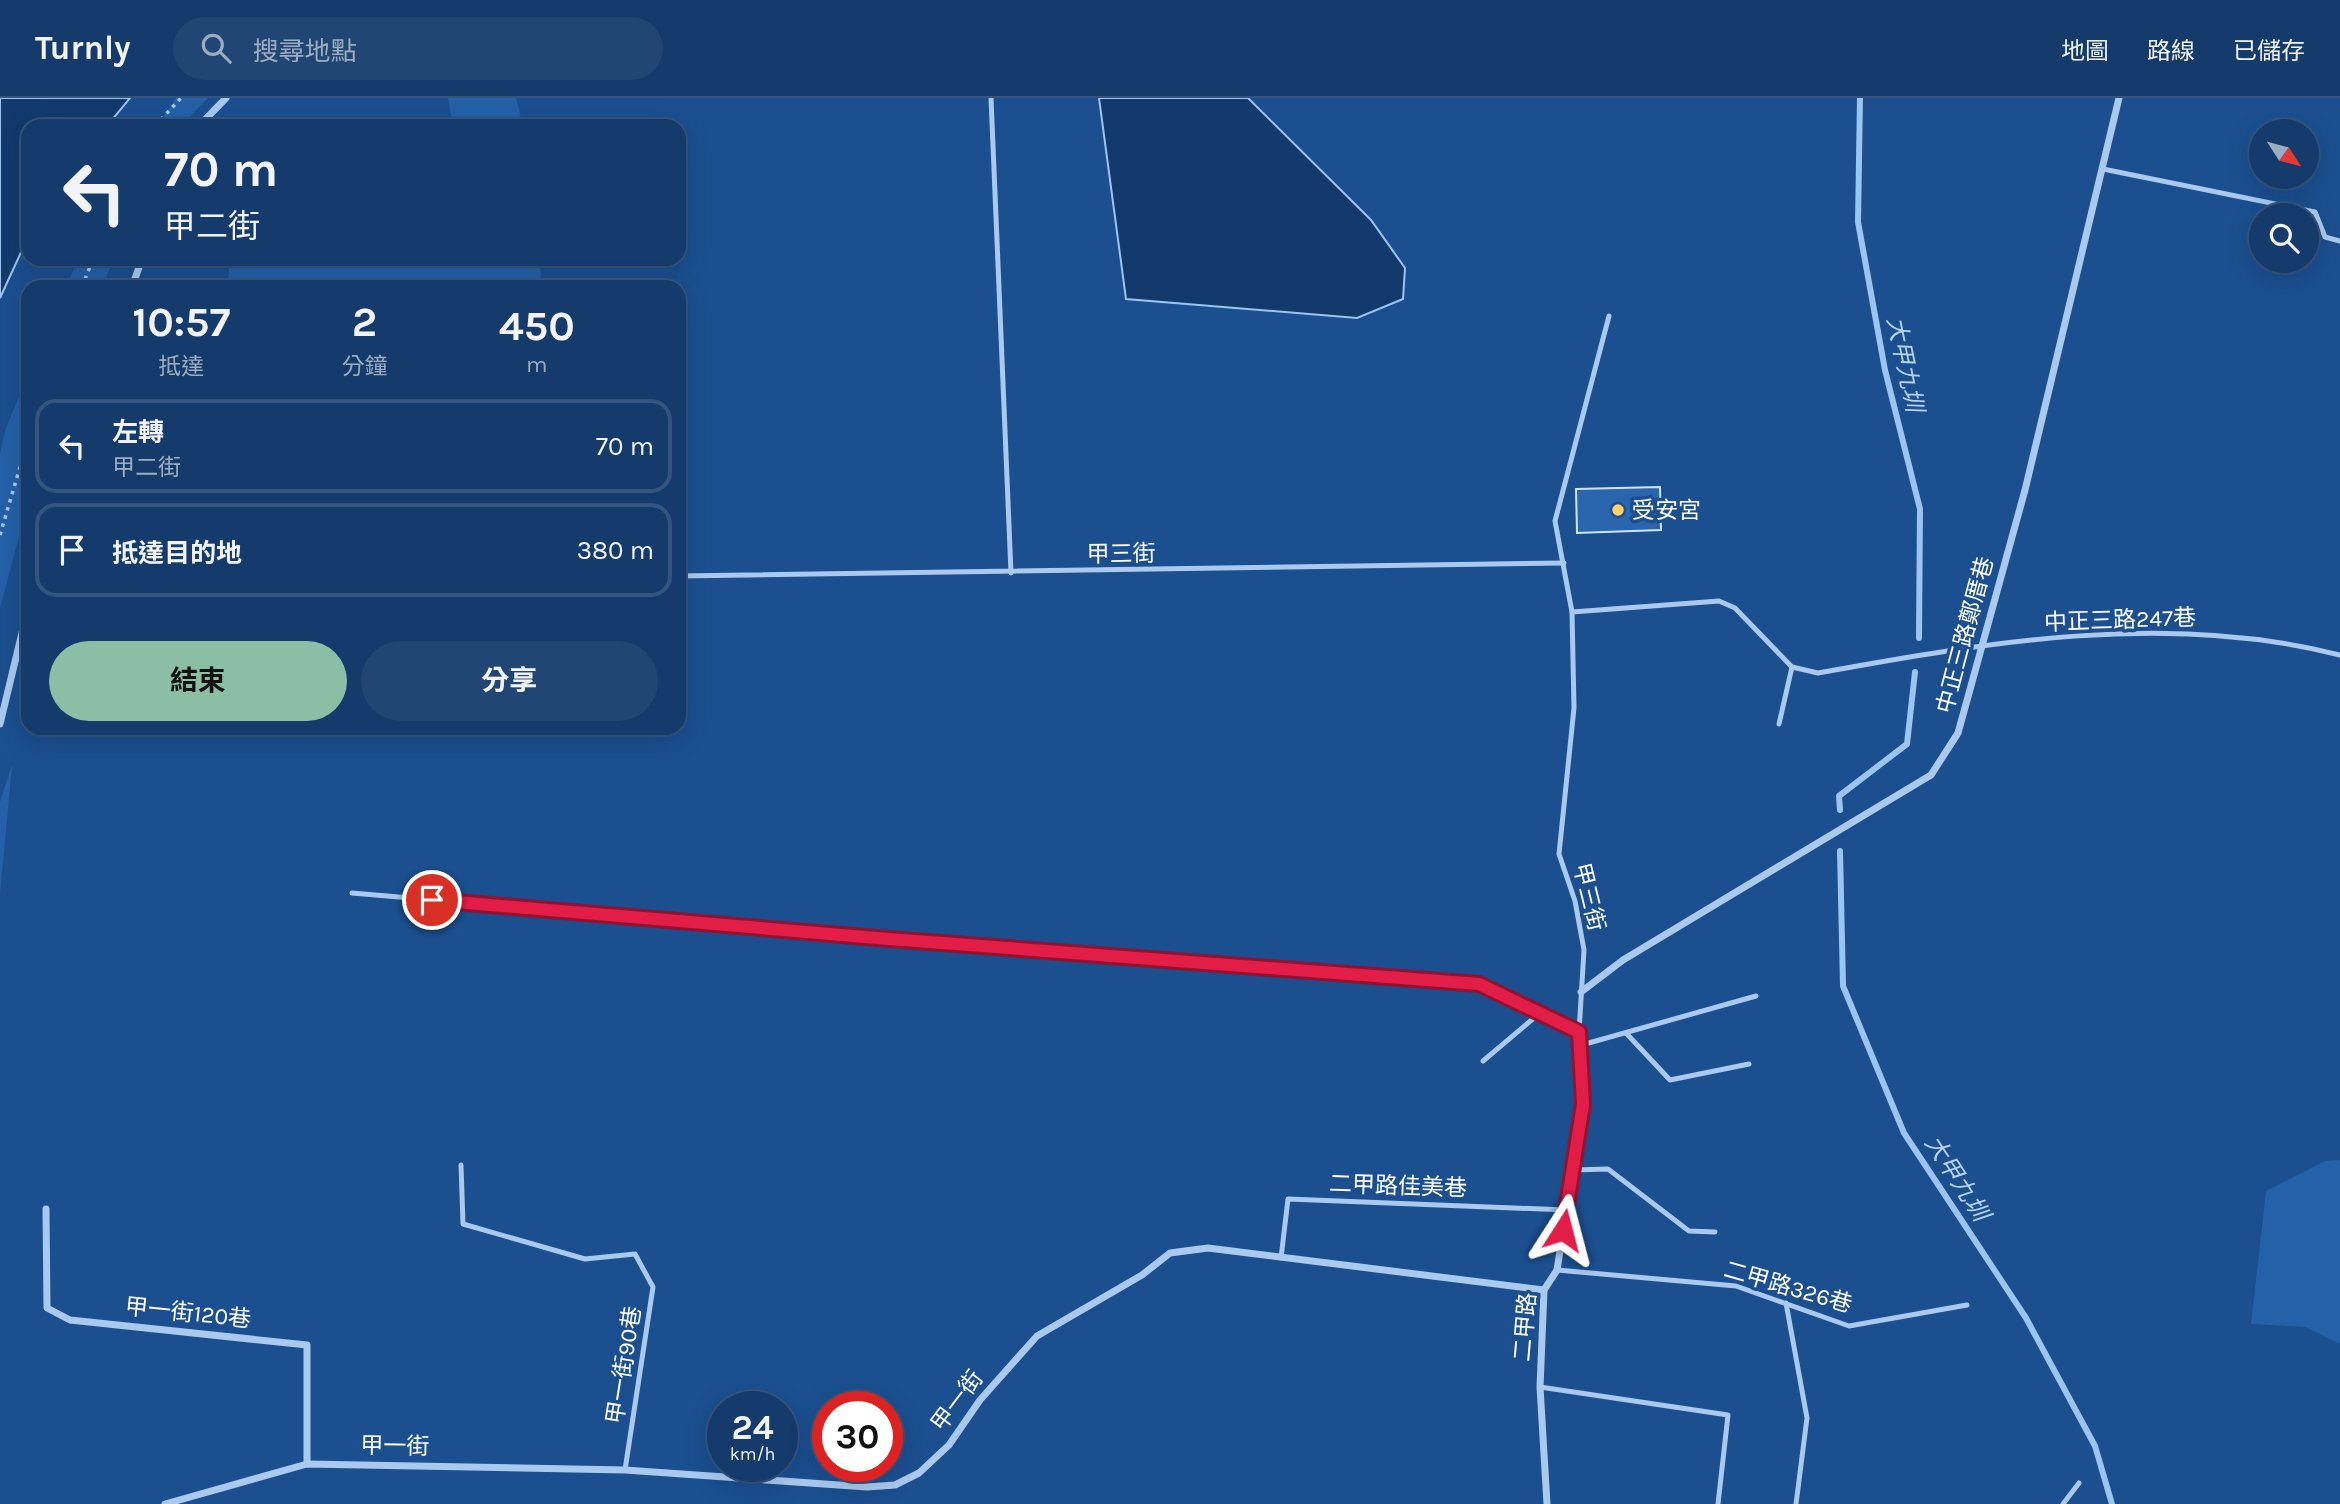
<!DOCTYPE html>
<html lang="zh-TW">
<head>
<meta charset="utf-8">
<style>
  body { margin:0; font-family:Karla,"Noto Sans TC",sans-serif; background:#214673; color:#f1f3f6; height:100vh; display:flex; flex-direction:column; font-size:26px; white-space:nowrap }
  * { box-sizing:border-box; margin:0 }
  p { font-size:23px; color:#9dadc1 }
  .icon { flex:none; width:38px; height:38px; fill:none; stroke:currentColor; stroke-width:2; stroke-linecap:round; stroke-linejoin:round }
  .map { position:relative; flex:1; overflow:hidden }
  .sheet { position:absolute; left:21px; top:182px; width:665px; height:455px; display:flex; flex-direction:column; background:#143b6b; border-radius:21px; box-shadow:0 7px 28px #0002,0 0 0 2px #33557e }
  .sheet>* { flex:none }
  .top-card { position:absolute; left:21px; top:21px; width:665px; height:147px; border-radius:21px; box-shadow:0 7px 28px #0002,0 0 0 2px #33557e; background:#143b6b; color:#f1f3f6; overflow:hidden }
  .needle { width:46px; rotate:126deg }
  .fabs { position:absolute; left:2249px; top:21px; display:grid; gap:14px }
  .fabs a { display:grid; place-items:center; width:70px; height:70px; border-radius:50%; background:#143b6b; box-shadow:0 7px 28px #0002,0 0 0 2px #33557e; font-size:35px }
  .speed { position:absolute; left:707px; top:1293px; display:flex; gap:14px; font-size:35px; font-weight:700; text-align:center }
  .speed>* { display:grid; place-content:center; width:91px; height:91px; border-radius:50%; background:#143b6b; box-shadow:0 7px 28px #0002,0 0 0 2px #33557e; line-height:1 }
  .speed small { font-size:18px; font-weight:400 }
  .speed .limit { border:10px solid #d22; background:#fff; color:#111 }
  .pin { position:absolute; display:grid; place-items:center; width:60px; height:60px; color:#fff; margin:-30px; border:4px solid #fff; border-radius:50%; box-shadow:0 2px 7px #0007 }
  .me { position:absolute; width:77px; margin:-38px; rotate:9deg; stroke-linejoin:round; filter:drop-shadow(0 0 5px #0008) }
  .turn { display:flex; align-items:center; gap:24px; height:147px; padding:0 28px; font-size:32px }
  .turn .icon { width:91px; height:91px; stroke-width:2.5 }
  .turn b { display:block; font-size:49px; line-height:60px }
  .eta { display:flex; justify-content:space-evenly; align-items:center; height:119px; text-align:center }
  .eta b { font-size:42px; font-weight:700; line-height:49px }
  .action { display:flex; gap:14px; margin-top:auto; padding:14px 28px }
  .action a { flex:1; height:80px; border-radius:42px; background:#8abfa5; color:#111; font-size:28px; font-weight:700; line-height:80px; text-align:center }
  .action a+a { background:#214673; color:#f1f3f6 }
  ul { padding:0; list-style:none }
  li { display:flex; align-items:center; gap:21px; height:94px; margin:0 14px 10px; padding:0 14px; border:4px solid #33557e; border-radius:21px }
  li div { flex:1 }
  li b { display:block; font-size:26px }
  li em { font-style:normal }
  header { display:flex; align-items:center; gap:42px; box-sizing:border-box; height:98px; padding:0 35px; background:#143b6b; border-bottom:2px solid #33557e }
  header strong { font-size:33px }
  nav { display:flex; gap:38px; margin-inline-start:auto; font-size:24px }
  .search { width:490px; height:63px; background:#214673; display:flex; align-items:center; gap:18px; box-sizing:border-box; padding:0 24px; border-radius:38px; color:#9dadc1; font-size:26px }
  .map>svg:first-child { display:block }
</style>
</head>
<body>
<header>
<strong>Turnly</strong>
<div class="search"><svg class="icon" aria-label="search" viewBox="0 0 24 24"><circle cx="10" cy="10" r="6"/><path d="M15 15l6 6"/></svg>搜尋地點</div>
<nav><a>地圖</a><a>路線</a><a>已儲存</a></nav>
</header>
<div class="map">
<svg width="2340" height="1406" viewBox="0 0 2340 1406">
  <rect width="100%" height="100%" fill="#1b4f8f"/>
  <g fill="#2461a8">
    <polygon points="176,0 208,0 181,28 157,28"/>
    <polygon points="448,0 516,0 523,28 453,28"/>
    <polygon points="78,161 114,161 102,189 66,189"/>
    <polygon points="229,161 540,161 541,189 228,189"/>
    <polygon points="28,277 28,405 0,510 0,355 6,330"/>
    <polygon points="12,667 12,668 0,796 0,704"/>
    <polygon points="2340,1062 2340,1246 2306,1229 2251,1226 2266,1093 2325,1063"/>
  </g>
  <g fill="#123a6d" stroke="#9cc4f0" stroke-width="2">
    <polygon points="0,0 130,0 107,28 28,28 28,139 0,200"/>
    <polygon points="1099,0 1248,0 1371,122 1405,170 1403,201 1357,220 1126,201"/>
  </g>
  <g fill="none" stroke-linecap="round" stroke-linejoin="round">
    <g stroke="#9cc4f0" stroke-width="6">
      <polyline points="1860,0 1858,124 1885,272 1920,411 1919,540"/>
      <polyline points="1840,712 1839,698 1907,646 1915,574"/>
      <polyline points="1840,753 1843,888 1904,1035 2026,1220 2095,1348 2112,1406"/>
    </g>
  </g>
  <polygon fill="#2a66ad" stroke="#cfe3fa" stroke-width="2" points="1660,389 1661,432 1577,435 1576,391"/>
  <g fill="none" stroke-linecap="round" stroke-linejoin="round">
    <g stroke="#a9c9ee" stroke-width="3.5" stroke-dasharray="3.5 5" stroke-linecap="butt">
      <polyline points="155,28 181,0"/>
      <polyline points="82,189 93,161"/>
      <polyline points="0,437 28,342"/>
    </g>
    <g stroke="#a9c9ee" stroke-width="5">
      <polyline points="991,0 1011,475"/>
      <polyline points="2103,71 2315,114 2325,139 2340,143"/>
      <polyline points="679,478 1564,465"/>
      <path d="M1572,514L1719,503L1735,510L1792,569L1818,575C1989,544 2168,513 2340,557"/>
      <polyline points="1779,626 1792,569"/>
      <polyline points="352,795 889,841 1479,886 1579,934 1584,852 1575,803 1559,756 1574,610 1572,514 1555,423 1609,218"/>
      <polyline points="1626,935 1670,982 1749,966"/>
      <polyline points="1578,948 1756,898"/>
      <polyline points="1483,963 1541,914"/>
      <polyline points="461,1067 463,1126 585,1161 635,1156 653,1189 625,1372"/>
      <polyline points="1573,1072 1608,1071 1689,1133 1715,1134"/>
      <polyline points="1281,1160 1288,1101 1566,1112"/>
      <polyline points="1557,1172 1736,1188 1849,1228 1967,1207"/>
      <polyline points="1786,1205 1807,1320 1796,1406"/>
      <polyline points="1540,1289 1728,1317 1718,1406"/>
      <polyline points="2063,1406 2079,1385"/>
    </g>
    <g stroke="#a9c9ee" stroke-width="7">
      <polyline points="199,28 226,0"/>
      <polyline points="132,189 142,161"/>
      <polyline points="0,626 28,510"/>
      <polyline points="1581,894 1623,862 1931,677 1958,635 2025,392 2119,0"/>
      <polyline points="46,1111 47,1210 70,1222 307,1247 307,1366"/>
      <polyline points="165,1406 307,1366 625,1372 867,1389 895,1387 919,1375 949,1347 980,1302 1037,1238 1142,1177 1170,1155 1208,1150 1544,1192"/>
      <polyline points="1547,1406 1540,1289 1544,1192 1557,1172 1583,1006 1579,934"/>
    </g>
  </g>
  <g fill="none" stroke-linecap="round" stroke-linejoin="round">
    <g stroke="#92132f" stroke-width="18">
      <polyline id="route" points="432,802 889,841 1479,886 1579,934 1583,1006 1563,1132"/>
    </g>
    <use href="#route" stroke="#e11d48" stroke-width="12"/>
  </g>
  <circle fill="#ffd166" stroke="#1b4f8f" stroke-width="2.5" cx="1618" cy="412" r="7"/>
  <g text-anchor="middle" dominant-baseline="central" stroke-width="7" stroke-linejoin="round" paint-order="stroke">
    <g font-size="23" fill="#fff" stroke="#1b4f8f" text-anchor="start">
      <text x="1632" y="412">受安宮</text>
    </g>
    <g font-size="23" fill="#fff" stroke="#1b4f8f">
      <text transform="translate(1121 456) rotate(-1)">甲三街</text>
      <text transform="translate(2120 522) rotate(-2)">中正三路247巷</text>
      <text transform="translate(1965 537) rotate(-75)">中正三路鄭厝巷</text>
      <text transform="translate(1589 799) rotate(76)">甲三街</text>
      <text transform="translate(1398 1088) rotate(2)">二甲路佳美巷</text>
      <text transform="translate(1788 1189) rotate(16)">二甲路326巷</text>
      <text transform="translate(188 1215) rotate(6)">甲一街120巷</text>
      <text transform="translate(1525 1229) rotate(-85)">二甲路</text>
      <text transform="translate(624 1267) rotate(-81)">甲一街90巷</text>
      <text transform="translate(957 1303) rotate(-53)">甲一街</text>
      <text transform="translate(395 1348) rotate(1)">甲一街</text>
    </g>
    <g font-size="24" font-style="italic" fill="#b5d3f5" stroke="#1b4f8f">
      <text transform="translate(1905 266) rotate(78)">大甲九圳</text>
      <text transform="translate(1957 1080) rotate(57)">大甲九圳</text>
    </g>
  </g>
</svg>
<div class="fabs">
<a><svg class="needle" viewBox="-14 -14 28 28"><path d="M0-13l5 13h-10z" fill="#e53935"/><path d="M0 13l5-13h-10z" fill="#9dadc1"/></svg></a>
<a><svg class="icon" aria-label="search" viewBox="0 0 24 24"><circle cx="10" cy="10" r="6"/><path d="M15 15l6 6"/></svg></a>
</div>
<div class="speed"><div>24<small>km/h</small></div><div class="limit">30</div></div>
<div class="pin" style="left:432px;top:802px;background:#d93025"><svg class="icon" aria-label="arrive" viewBox="0 0 24 24"><path d="M6 21V4h12l-3 4 3 4H6"/></svg></div>
<svg class="me" style="left:1563px;top:1132px" viewBox="-20 -20 40 40"><path d="M0-17L14 15 0 8-14 15z" fill="#e11d48" stroke="#fff" stroke-width="4"/></svg>
<div class="top-card">
<div class="turn"><svg class="icon" aria-label="left" viewBox="0 0 24 24"><path d="M17 20v-9H6M10 6l-5 5 5 5"/></svg><div><b>70 m</b>甲二街</div></div>
</div>
<section class="sheet">
<div class="eta">
<div><b>10:57</b><p>抵達</p></div>
<div><b>2</b><p>分鐘</p></div>
<div><b>450</b><p>m</p></div>
</div>
<ul>
<li><svg class="icon" aria-label="left" viewBox="0 0 24 24"><path d="M17 20v-9H6M10 6l-5 5 5 5"/></svg><div><b>左轉</b><p>甲二街</p></div><em>70 m</em></li>
<li><svg class="icon" aria-label="arrive" viewBox="0 0 24 24"><path d="M6 21V4h12l-3 4 3 4H6"/></svg><div><b>抵達目的地</b></div><em>380 m</em></li>
</ul>
<div class="action"><a>結束</a><a>分享</a></div>
</section>
</div>
</body>
</html>
